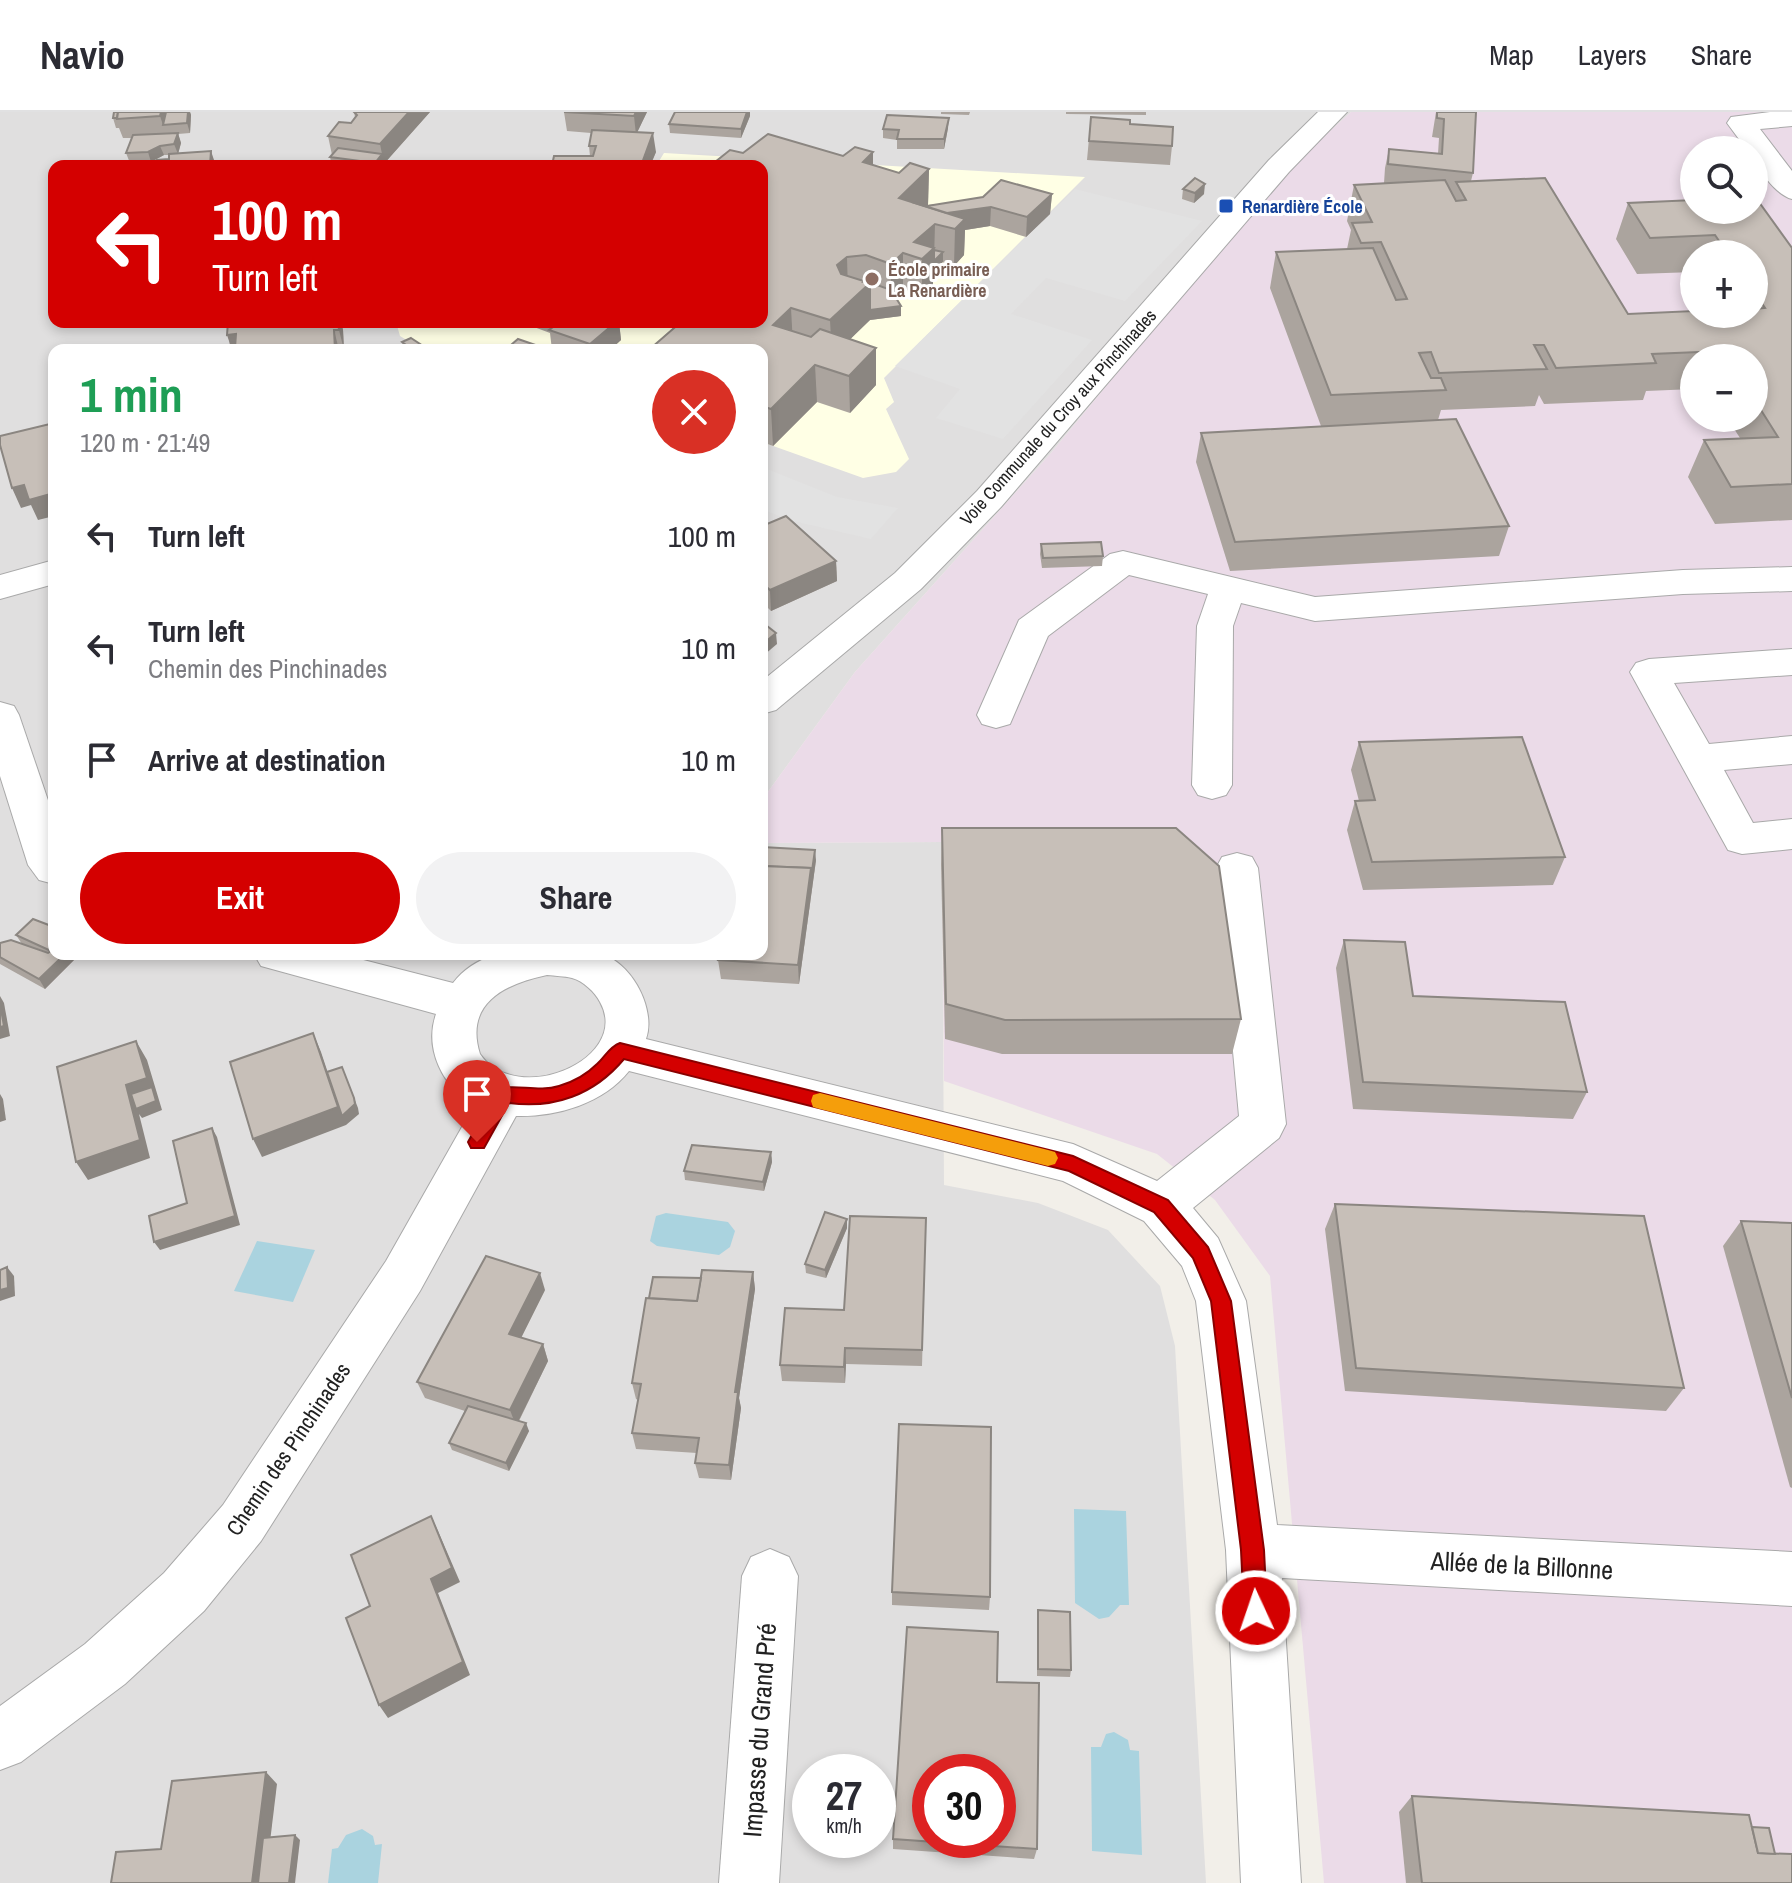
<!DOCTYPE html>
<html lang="en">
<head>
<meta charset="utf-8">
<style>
  body { margin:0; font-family:"Archivo Narrow",sans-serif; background:#f2f2f3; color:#2b2b33; height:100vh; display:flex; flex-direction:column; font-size:30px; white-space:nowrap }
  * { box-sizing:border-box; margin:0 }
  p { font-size:26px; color:#7c7c81 }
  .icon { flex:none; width:44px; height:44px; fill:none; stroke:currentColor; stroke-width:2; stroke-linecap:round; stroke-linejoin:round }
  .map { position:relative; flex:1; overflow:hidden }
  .sheet { position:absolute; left:48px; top:232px; width:720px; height:616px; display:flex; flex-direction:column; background:#fff; border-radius:16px; box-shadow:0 4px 12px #0003 }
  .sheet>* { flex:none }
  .guide { position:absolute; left:48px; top:48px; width:720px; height:168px; border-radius:16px; box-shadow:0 4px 12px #0003; background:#d40000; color:#fff; overflow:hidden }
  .buttons { position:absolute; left:1680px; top:24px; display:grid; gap:16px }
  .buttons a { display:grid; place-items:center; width:88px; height:88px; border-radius:50%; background:#fff; box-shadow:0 4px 12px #0003; font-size:40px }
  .speed { position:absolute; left:792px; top:1642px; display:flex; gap:16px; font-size:40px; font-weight:700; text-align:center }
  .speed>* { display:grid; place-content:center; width:104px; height:104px; border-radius:50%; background:#fff; box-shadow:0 4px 12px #0003; line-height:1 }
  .speed small { font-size:20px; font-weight:400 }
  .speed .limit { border:12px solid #d22; background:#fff; color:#111 }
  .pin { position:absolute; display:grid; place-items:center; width:68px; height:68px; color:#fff; margin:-82px -34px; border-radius:50% 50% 50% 0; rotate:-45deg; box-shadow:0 0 8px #0007 }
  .pin .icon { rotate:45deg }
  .me { position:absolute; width:88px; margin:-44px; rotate:357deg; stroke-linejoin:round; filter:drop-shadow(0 0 6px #0008) }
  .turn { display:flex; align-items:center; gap:28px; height:168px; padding:0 32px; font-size:36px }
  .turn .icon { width:104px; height:104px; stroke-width:2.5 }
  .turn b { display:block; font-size:56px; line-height:68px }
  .round { display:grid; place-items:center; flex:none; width:84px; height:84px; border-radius:42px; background:#f2f2f3 }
  .headline { display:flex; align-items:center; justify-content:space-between; height:136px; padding:0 32px }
  h1 { font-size:48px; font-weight:700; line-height:60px; color:#1e9e55 }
  .primary-button { display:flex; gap:16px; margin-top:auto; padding:16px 32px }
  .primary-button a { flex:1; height:92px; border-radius:48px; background:#d40000; color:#fff; font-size:32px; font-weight:700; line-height:92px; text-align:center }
  .primary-button a+a { background:#f2f2f3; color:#2b2b33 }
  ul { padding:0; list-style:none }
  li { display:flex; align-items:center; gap:24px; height:112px; padding:0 32px }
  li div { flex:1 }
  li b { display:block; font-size:30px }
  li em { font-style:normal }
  header { display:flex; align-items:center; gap:48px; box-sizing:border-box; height:112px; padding:0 40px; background:#fff; border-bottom:2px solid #e1e1e2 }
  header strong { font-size:38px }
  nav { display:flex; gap:44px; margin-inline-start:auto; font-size:28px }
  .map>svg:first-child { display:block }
</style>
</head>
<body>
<header>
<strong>Navio</strong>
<nav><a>Map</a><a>Layers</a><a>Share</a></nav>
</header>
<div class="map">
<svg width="1792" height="1771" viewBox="0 0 1792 1771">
  <rect width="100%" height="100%" fill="#f2efe9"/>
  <path fill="#e0dfdf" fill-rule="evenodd" d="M0,0H1351L1279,65L1051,341L855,560L762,688V238H54V842H762V731L942,730L944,1073L1038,1091L1108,1118L1160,1174L1175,1234L1206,1771H0ZM54,54H762V210H54ZM810,1660H878V1728H810ZM930,1660H998V1728H930Z"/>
  <path fill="#ebdbe8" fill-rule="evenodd" d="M1351,0H1792V1771H1324L1270,1164L1215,1088L1157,1042L944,969L942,730L762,731V688L855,560L1051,341L1279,65ZM1694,38H1754V98H1694ZM1694,142H1754V202H1694ZM1694,246H1754V306H1694Z"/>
  <polygon fill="#ffffe5" points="664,41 1085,65 884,266 894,290 886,297 909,347 896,360 863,366 762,330 762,238 423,238 400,224 396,210 762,210 762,54 656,54"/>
  <g fill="#e2e2e2">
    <polygon points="1075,77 1202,109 1125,189 1046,166 1011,202 1092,228 1003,327 936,306 960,277 895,254"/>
    <polygon points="762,355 837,385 898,396 871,427 789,408 762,397"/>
  </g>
  <g fill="#aad3df">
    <polygon points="666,1101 728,1110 735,1119 730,1135 719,1143 657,1134 650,1129 656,1104"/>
    <polygon points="257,1129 315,1138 293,1190 234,1179"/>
    <polygon points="1074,1397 1126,1399 1129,1493 1120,1493 1109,1505 1099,1507 1075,1491"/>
    <polygon points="1114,1620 1128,1628 1130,1638 1139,1639 1142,1743 1092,1739 1091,1635 1101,1635 1106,1622"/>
    <polygon points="362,1717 373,1724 375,1733 382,1732 378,1771 328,1771 332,1737 338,1736 346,1723"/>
  </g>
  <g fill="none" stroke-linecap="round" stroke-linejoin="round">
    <g stroke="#a9a9a9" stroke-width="2">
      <g id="minor">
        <polygon points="1318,0 1347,0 1289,60 1001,395 921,477 776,598 762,602 762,569 895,461 977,379 1269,48"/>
        <path d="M1770,0H1792V14L1760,17L1792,59V87C1776,83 1754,55 1754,38H1747L1727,11L1731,5Z"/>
        <polygon points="1123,439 1315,485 1683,458 1792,455 1792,479 1683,482 1315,509 1241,491 1233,514 1232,673 1226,683 1212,687 1198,683 1192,673 1197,514 1208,482 1129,463 1048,524 1010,612 996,616 982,612 977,603 1019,508 1110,442"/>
        <polygon points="54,448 54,472 0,487 0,463"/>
        <polygon points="1792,537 1792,563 1674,571 1709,632 1792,624 1792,652 1724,658 1753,711 1792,707 1792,737 1742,742 1728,738 1630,560 1636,551 1649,547"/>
        <polygon points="0,590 14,594 19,603 54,706 54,772 39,768 28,753 0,664"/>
        <path d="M1237,741L1252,745L1258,756L1286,1012L1279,1026L1193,1096L1218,1126L1246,1189L1277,1413L1792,1440V1494L1282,1466L1301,1771H1241L1226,1438L1196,1189L1182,1154L1144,1109L1063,1069L629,959C603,992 556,1005 516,1004L420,1179L261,1429L204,1499L125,1572L21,1650L0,1658V1594L85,1532L164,1461L223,1393L386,1149L475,992C442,976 424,936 436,902L261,854L254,842H340L453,871C463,858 478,848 494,843C506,840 596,839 606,844C634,855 656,899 646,927L1073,1032L1157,1069L1239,1004L1216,756L1222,745ZM547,863C555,864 564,864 572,866C583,869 595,880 600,890C632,947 517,996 480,942C464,891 505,872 547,863Z"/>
        <polygon points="770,1437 789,1445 798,1464 779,1771 719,1771 742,1464 751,1445"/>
      </g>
    </g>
    <use href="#minor" fill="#fff" fill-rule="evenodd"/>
  </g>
  <g fill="#aba49e">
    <polygon points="114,0 190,0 191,3 190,21 178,22 181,31 178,42 214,48 214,53 218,54 169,47 169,43 164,43 151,50 130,51 126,41 132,26 123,26 119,16 116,16 113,6"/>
    <polygon points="354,0 430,0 382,54 332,54 330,45 332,43 328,24 351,11 355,5"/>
    <polygon points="564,0 647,0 637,20 656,40 650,54 552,54 552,53 590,44 589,34 591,21 567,19"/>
    <polygon points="941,0 970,0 969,3 941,2"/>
    <polygon points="1066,0 1146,0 1146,3 1066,2"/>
    <polygon points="1436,0 1476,0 1473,61 1471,69 1628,202 1754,202 1754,142 1694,142 1694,160 1637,162 1616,127 1628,91 1792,136 1792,408 1715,412 1688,365 1704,328 1740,326 1727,306 1754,306 1754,246 1694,246 1694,277 1646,279 1643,288 1544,292 1539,283 1535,294 1441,298 1438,308 1509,414 1499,444 1230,459 1196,350 1201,321 1321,314 1270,176 1276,140 1347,137 1351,118 1347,109 1354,73 1384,71 1385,56 1389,37 1438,42 1439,26 1432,25"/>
    <polygon points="750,4 741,26 670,21 669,12"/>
    <polygon points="1091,5 1130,12 1172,34 1170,53 1087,48"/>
    <polygon points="948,16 944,37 897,37 897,28 883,26 883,17"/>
    <polygon points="743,41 873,53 899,61 929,57 928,93 1052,82 1050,102 1026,125 990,114 965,118 964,143 954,154 942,150 933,159 933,173 922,183 903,177 895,184 901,204 870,208 850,227 876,273 850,301 817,290 773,334 762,330 762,238 651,238 651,236 673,216 655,210 762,210"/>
    <polygon points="1183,77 1204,82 1194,91 1182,87"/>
    <polygon points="228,210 341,210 343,218 344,238 227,238 230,237"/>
    <polygon points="533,210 619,210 621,228 610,238 552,238 550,221 534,215"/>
    <polygon points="402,230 426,238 404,238"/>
    <polygon points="762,414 836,449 837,469 771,499 762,490"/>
    <polygon points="1041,432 1103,444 1102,454 1042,456 1040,442"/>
    <polygon points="1359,630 1565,745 1553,773 1363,778 1347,718 1355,689 1359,689 1351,658"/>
    <polygon points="942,716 1241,907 1232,942 1002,942 945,927 941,753"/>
    <polygon points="816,748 799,872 721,867 718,848"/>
    <polygon points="33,807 54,842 80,842 45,877 0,852 0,831 22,832 16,823"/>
    <polygon points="1344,828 1413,884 1587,980 1573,1007 1353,997 1336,856"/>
    <polygon points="771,1040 772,1050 764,1079 685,1068 684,1059"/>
    <polygon points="1335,1092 1684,1276 1666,1299 1345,1279 1325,1117"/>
    <polygon points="926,1106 922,1254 846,1252 845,1271 782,1269 780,1253 844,1198"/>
    <polygon points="847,1107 847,1116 826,1166 806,1161 805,1152"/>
    <polygon points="1741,1109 1792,1111 1792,1376 1790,1375 1723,1134"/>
    <polygon points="753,1160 755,1177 739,1286 741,1296 731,1368 699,1366 695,1351 697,1341 636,1337 632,1321 638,1288 636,1287 632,1271 649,1186 701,1166"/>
    <polygon points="545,1178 521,1226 543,1232 548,1249 519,1309 529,1319 509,1359 452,1338 449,1331 465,1299 425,1286 417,1270"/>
    <polygon points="892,1480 990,1485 989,1498 892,1493"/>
    <polygon points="1038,1498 1071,1558 1070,1565 1037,1564 1037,1505"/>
    <polygon points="997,1570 1037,1737 1034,1747 893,1737 893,1727"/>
    <polygon points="1412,1684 1752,1715 1775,1742 1792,1771 1406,1771 1399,1700"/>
  </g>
  <g fill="#8b8681">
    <polygon points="161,0 168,0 163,13 160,4"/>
    <polygon points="188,0 190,0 191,3 190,21 187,11"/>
    <polygon points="409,0 430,0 382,54 376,54 375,51 382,42 380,32"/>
    <polygon points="636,0 647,0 636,23 634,4"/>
    <polygon points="747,0 750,0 750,4 741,26 741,17"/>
    <polygon points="949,6 948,16 944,37 944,27"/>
    <polygon points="178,21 181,31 178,42 174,32"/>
    <polygon points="653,21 656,40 650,54 642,54 642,51"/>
    <polygon points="160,34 164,43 151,50 148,40"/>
    <polygon points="211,39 214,48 214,54 211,54"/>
    <polygon points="873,40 873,76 863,50"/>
    <polygon points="929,57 928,93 899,102 899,86"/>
    <polygon points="1205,72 1204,82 1194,91 1195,81"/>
    <polygon points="1052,82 1050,102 1026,125 1027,105"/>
    <polygon points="991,95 990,114 965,118 964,143 954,154 955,117 935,112 934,148 943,140 943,150 933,159 933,173 922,183 922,147 914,130 932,103"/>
    <polygon points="903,141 903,177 891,188 891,152"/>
    <polygon points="847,145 848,181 837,153"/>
    <polygon points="870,171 901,194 901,204 870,208 832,245 830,208"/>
    <polygon points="791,196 793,233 773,213"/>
    <polygon points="338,210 341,210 343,218 344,238 339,218"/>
    <polygon points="616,210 619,210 621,228 610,238 591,238 590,232"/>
    <polygon points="334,218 339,238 335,238"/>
    <polygon points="236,222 242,238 232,238 227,223"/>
    <polygon points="876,236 876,273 850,301 849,264"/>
    <polygon points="815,253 817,290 773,334 771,297"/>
    <polygon points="24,373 54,381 54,404 38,408 31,393 21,396 12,376"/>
    <polygon points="836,449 837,469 771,499 770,478"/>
    <polygon points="776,521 777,532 764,543 763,532"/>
    <polygon points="815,738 816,748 799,872 798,853 811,756"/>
    <polygon points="65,842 80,842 45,877 39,867"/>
    <polygon points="0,884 4,891 10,924 0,927"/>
    <polygon points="313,921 321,940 342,1003 342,955 358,996 359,1002 346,1013 262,1045 253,1027"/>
    <polygon points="136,929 147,948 162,998 142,1006 139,1002 150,1046 88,1068 76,1050"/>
    <polygon points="0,982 3,987 6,1008 0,1010"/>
    <polygon points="212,1016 217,1025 240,1113 160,1138 154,1130 235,1104"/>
    <polygon points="771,1040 772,1050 764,1079 763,1070"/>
    <polygon points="847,1107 847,1116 826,1166 825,1158"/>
    <polygon points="7,1155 14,1164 15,1184 0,1189 0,1178"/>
    <polygon points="753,1160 755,1177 739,1286 741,1296 731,1368 729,1353 735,1280"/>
    <polygon points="540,1161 545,1178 515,1238 509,1222"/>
    <polygon points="543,1232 548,1249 516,1314 510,1298"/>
    <polygon points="845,1236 846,1252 845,1271 844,1255"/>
    <polygon points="526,1311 529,1319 509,1359 506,1351"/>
    <polygon points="431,1404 438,1419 460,1470 438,1481 470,1563 388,1606 379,1593 431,1467"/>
    <polygon points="266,1660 277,1672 265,1771 252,1771"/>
    <polygon points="295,1723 300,1728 295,1771 289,1771"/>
  </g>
  <g fill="#c7bfb8" stroke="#8b8681" stroke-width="2" fill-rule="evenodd">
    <polygon points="114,0 118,0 117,6 113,6"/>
    <polygon points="118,0 161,0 160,4 117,7"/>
    <polygon points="166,0 188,0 187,11 163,13"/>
    <polygon points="354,0 409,0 380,32 328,24 339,10 351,11 357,3"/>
    <polygon points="564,0 636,0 634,4"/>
    <polygon points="675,0 747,0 741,17 669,12"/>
    <polygon points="1437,0 1476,0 1473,61 1388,52 1389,37 1442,42 1444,7 1437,6"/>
    <polygon points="887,3 949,6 944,27 897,27 899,18 883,17"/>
    <polygon points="1091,5 1130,8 1130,12 1173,15 1172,34 1089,29"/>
    <polygon points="592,18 653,21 642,51 552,53 554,44 593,44 596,34 589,34"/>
    <polygon points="178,21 174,32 160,34 148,40 126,41 133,23"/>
    <polygon points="768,22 843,44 855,35 873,40 863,50 899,61 910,51 929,57 899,86 965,107 955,117 935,112 914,130 934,136 922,147 903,141 891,152 866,143 847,145 837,153 841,162 870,171 830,208 791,196 773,213 811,225 820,217 876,236 849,264 815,253 771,297 762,294 762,238 658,238 651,236 681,210 762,210 762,54 710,54 730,38 743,41"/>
    <polygon points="338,36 382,42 375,51 330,45"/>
    <polygon points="211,39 210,53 218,53 218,54 156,54 157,48 169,47 169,42"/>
    <polygon points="1195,66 1205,72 1195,81 1183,77"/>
    <polygon points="1545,66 1628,202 1694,199 1694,202 1754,202 1754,197 1765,196 1754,180 1754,142 1728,142 1715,123 1650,126 1628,91 1694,88 1694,98 1754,98 1754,86 1756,86 1792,136 1792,372 1731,375 1704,328 1778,325 1754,287 1754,246 1728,246 1723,239 1652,242 1656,251 1556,256 1544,233 1534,233 1547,257 1439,261 1431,240 1419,241 1431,266 1441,266 1446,278 1331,283 1276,140 1373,136 1396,188 1407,187 1381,130 1361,131 1352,111 1372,110 1354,73 1445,68 1456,89 1466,88 1456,70"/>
    <polygon points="1001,68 1052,82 1027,105 991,95 947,101 912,90 927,94 983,85"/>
    <polygon points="934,138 943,140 934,149"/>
    <polygon points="866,169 891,178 901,194 870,198 870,171 864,170"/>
    <polygon points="228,210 338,210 339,218 334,218 335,238 227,238 227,237 235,236 236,222 227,223"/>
    <polygon points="545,210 560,210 555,214"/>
    <polygon points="560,210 616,210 590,232 549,218"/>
    <polygon points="411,226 426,236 422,238 413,238 402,230"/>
    <polygon points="518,227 550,238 505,238"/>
    <polygon points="1456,307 1509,414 1235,430 1201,321"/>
    <polygon points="54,311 54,381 29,388 24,373 12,376 0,333 0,324"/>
    <polygon points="786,404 836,449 770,478 762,471 762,414"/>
    <polygon points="1101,430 1103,444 1043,446 1041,432"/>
    <polygon points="762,510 776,521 763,532 762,532"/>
    <polygon points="1522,625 1565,745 1372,750 1355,689 1375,688 1359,630"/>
    <polygon points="942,716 1176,716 1219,754 1241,907 1005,908 946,892"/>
    <polygon points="762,735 815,738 811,766 811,756 762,754"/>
    <polygon points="762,754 811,756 798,853 718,848 720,842 762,842"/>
    <polygon points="33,807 54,815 54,842 65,842 39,867 0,845 0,831 11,828 48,841 51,839 16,823"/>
    <polygon points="1344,828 1405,830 1413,884 1565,890 1587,980 1363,970"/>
    <polygon points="0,892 4,914 0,915"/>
    <polygon points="313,921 338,995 253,1027 230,950"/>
    <polygon points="136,929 147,966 126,973 140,1028 76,1050 57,955"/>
    <polygon points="342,955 354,986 355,992 342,1004 327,960"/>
    <polygon points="152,975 156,989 136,997 131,982"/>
    <polygon points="212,1016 235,1104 154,1130 149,1104 187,1091 173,1029"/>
    <polygon points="692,1033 771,1040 763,1070 684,1059"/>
    <polygon points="1335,1092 1644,1104 1684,1276 1356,1256"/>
    <polygon points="825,1100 847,1107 825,1158 805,1152"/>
    <polygon points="850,1104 926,1106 922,1238 845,1236 844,1255 780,1253 785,1196 844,1198"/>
    <polygon points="1741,1109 1792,1111 1792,1286"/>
    <polygon points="486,1144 540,1161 509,1222 543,1232 510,1298 417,1270"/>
    <polygon points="7,1155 8,1176 0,1178 0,1158"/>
    <polygon points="702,1158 753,1160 735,1280 738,1280 729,1353 695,1351 699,1326 632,1321 641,1272 632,1271 646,1186 697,1189"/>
    <polygon points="653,1165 701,1166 697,1189 649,1186"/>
    <polygon points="468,1294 526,1311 506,1351 449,1331"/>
    <polygon points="899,1312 991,1315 990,1485 892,1480"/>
    <polygon points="431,1404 452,1456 431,1467 463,1550 379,1593 346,1506 370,1494 351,1443"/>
    <polygon points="1038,1498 1070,1500 1071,1558 1038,1557"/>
    <path d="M907,1515L998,1520L997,1570L1039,1571L1037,1737L893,1727ZM930,1660H998V1728H930Z"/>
    <polygon points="266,1660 252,1771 111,1771 116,1740 161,1737 172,1669"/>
    <polygon points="1412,1684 1749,1703 1758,1741 1792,1742 1792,1771 1422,1771"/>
    <polygon points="1752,1715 1769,1716 1775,1742 1758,1741"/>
    <polygon points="295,1723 289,1771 258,1771 263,1726"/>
  </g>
  <path fill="#d40000" stroke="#8a0000" stroke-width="2" d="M620,931L1073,1044L1168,1088L1208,1135L1231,1189L1264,1438L1267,1499L1264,1507L1256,1510L1248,1507L1244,1499L1241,1438L1211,1189L1193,1146L1154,1100L1069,1059L624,947C594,983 554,997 509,991L484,1036H471L468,1030L497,977C515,971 538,981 559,974C573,970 587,962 597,952C605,945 609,935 620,931Z"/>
  <polygon fill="#f59e0b" points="820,981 1048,1038 1055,1040 1058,1046 1055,1052 1048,1054 820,997 813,995 811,989 813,983"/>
  <rect fill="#1a4fb4" stroke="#fff" stroke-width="3" x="1218" y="86" width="16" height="16" rx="4"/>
  <circle fill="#8d6e63" stroke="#fff" stroke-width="3" cx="872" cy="167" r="8"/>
  <g text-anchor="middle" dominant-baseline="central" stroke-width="6" stroke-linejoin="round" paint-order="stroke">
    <g font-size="18" font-weight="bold" fill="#164399" stroke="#fff" text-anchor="start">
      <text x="1242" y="94">Renardière École</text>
    </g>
    <g font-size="18" font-weight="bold" fill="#785e54" stroke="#fff" text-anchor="start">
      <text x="888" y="157">École primaire<tspan x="888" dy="21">La Renardière</tspan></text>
    </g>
    <g font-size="18" fill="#222" stroke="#fff">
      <text transform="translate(1058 305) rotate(-48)">Voie Communale du Croy aux Pinchinades</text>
    </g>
    <g font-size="22" fill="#222" stroke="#fff">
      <text transform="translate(288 1337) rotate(-56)">Chemin des Pinchinades</text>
    </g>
    <g font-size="26" fill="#222" stroke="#fff">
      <text transform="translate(1522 1453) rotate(3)">Allée de la Billonne</text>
      <text transform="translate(759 1618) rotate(-86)">Impasse du Grand Pré</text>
    </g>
  </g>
</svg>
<div class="buttons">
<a><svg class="icon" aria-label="search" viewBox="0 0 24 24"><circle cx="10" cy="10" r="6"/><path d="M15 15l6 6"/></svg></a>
<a>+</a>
<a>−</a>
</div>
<div class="speed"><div>27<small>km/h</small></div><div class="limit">30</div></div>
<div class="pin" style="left:477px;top:1030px;background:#d93025"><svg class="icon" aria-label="arrive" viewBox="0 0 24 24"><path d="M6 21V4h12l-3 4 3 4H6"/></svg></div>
<svg class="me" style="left:1256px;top:1499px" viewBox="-20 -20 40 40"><circle r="17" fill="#d40000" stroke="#fff" stroke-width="3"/><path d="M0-11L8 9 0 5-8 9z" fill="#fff"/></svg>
<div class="guide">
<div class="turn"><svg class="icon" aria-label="left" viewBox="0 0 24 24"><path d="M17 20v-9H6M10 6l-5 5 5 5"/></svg><div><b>100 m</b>Turn left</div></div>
</div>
<section class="sheet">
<div class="headline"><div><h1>1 min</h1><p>120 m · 21:49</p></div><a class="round" style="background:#d93025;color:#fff"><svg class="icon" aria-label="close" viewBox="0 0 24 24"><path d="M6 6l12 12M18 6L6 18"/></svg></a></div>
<ul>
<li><svg class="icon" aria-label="left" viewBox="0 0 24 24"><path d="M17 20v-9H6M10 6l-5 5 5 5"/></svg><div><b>Turn left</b></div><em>100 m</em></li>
<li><svg class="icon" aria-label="left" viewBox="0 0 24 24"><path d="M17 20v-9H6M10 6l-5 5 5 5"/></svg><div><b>Turn left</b><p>Chemin des Pinchinades</p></div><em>10 m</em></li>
<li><svg class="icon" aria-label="arrive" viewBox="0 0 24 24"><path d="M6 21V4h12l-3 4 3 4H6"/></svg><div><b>Arrive at destination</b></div><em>10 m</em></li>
</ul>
<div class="primary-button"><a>Exit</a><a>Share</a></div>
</section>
</div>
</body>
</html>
